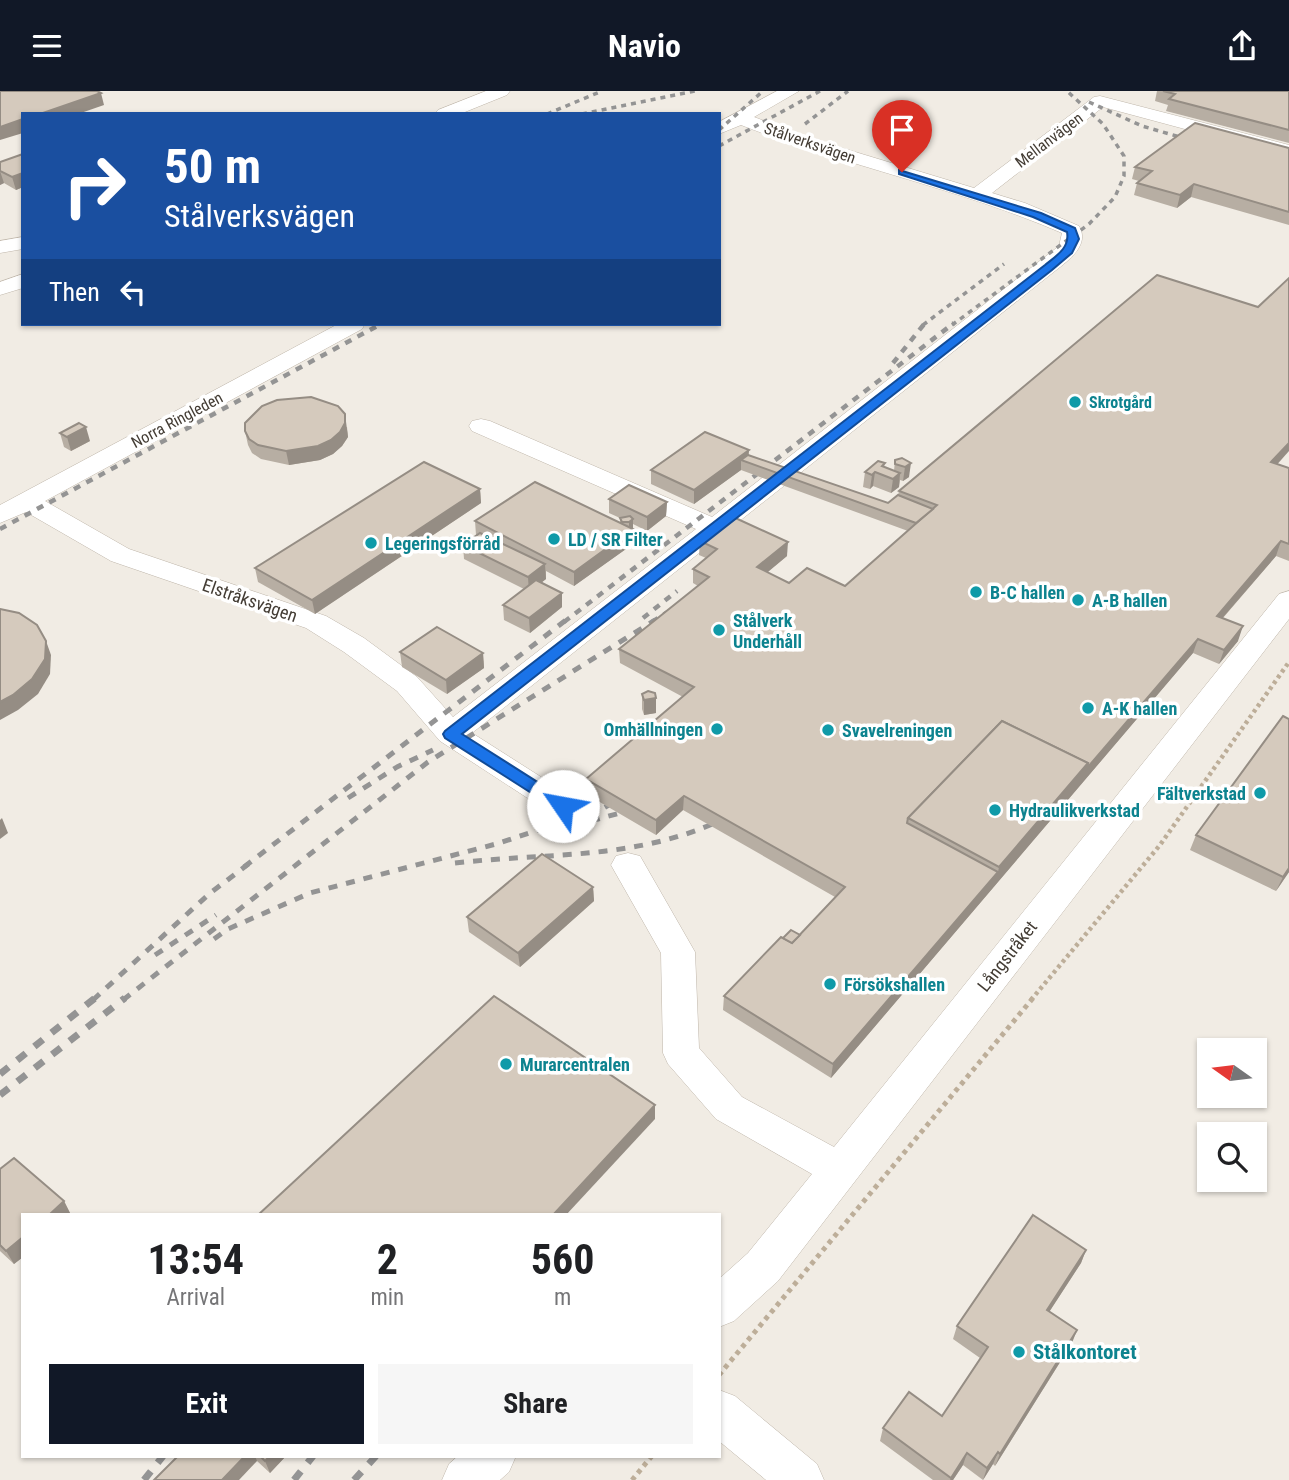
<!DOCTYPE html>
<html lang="en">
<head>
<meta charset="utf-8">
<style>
  body { margin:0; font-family:"Roboto Condensed",sans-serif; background:#f6f6f6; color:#202124; height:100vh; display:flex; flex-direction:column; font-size:26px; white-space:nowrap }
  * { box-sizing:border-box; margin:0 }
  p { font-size:23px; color:#757577 }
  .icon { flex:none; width:38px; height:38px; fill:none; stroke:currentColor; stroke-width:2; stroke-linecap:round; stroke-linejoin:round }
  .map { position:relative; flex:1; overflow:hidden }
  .details { position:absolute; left:21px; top:1122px; width:700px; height:245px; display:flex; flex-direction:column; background:#fff; border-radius:0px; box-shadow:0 2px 5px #0004 }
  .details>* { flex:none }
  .top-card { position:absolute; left:21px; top:21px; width:700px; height:214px; border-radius:0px; box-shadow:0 2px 5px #0004; background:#1a4fa0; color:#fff; overflow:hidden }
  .needle { width:46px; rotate:284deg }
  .tools { position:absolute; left:1197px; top:947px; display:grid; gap:14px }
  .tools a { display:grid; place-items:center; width:70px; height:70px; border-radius:0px; background:#fff; box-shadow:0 2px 5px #0004; font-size:35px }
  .pin { position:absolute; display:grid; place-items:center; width:60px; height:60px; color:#fff; margin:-72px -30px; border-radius:50% 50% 50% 0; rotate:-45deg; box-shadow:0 0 7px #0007 }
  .pin .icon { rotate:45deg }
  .me { position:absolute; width:77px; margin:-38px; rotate:303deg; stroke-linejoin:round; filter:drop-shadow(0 0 5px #0008) }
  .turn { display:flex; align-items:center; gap:24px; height:147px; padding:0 28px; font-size:32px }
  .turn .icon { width:91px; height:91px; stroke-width:2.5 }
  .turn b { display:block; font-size:49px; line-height:60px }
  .then { display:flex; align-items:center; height:66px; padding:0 28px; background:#0003; gap:14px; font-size:26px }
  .eta { display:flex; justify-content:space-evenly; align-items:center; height:119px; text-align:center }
  .eta b { font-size:42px; font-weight:700; line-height:49px }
  .action { display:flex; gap:14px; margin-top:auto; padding:14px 28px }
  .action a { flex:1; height:80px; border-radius:0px; background:#111827; color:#fff; font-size:28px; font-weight:700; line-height:80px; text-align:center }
  .action a+a { background:#f6f6f6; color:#202124 }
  header { display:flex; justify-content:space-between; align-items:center; height:91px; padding:0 28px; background:#111827; color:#fff; font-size:32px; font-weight:700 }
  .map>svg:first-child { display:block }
</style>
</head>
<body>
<header><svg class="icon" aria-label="menu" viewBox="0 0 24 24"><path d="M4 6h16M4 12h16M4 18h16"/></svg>Navio<svg class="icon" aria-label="share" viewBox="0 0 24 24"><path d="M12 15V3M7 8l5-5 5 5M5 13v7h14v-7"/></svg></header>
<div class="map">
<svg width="1289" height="1389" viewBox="0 0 1289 1389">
  <rect width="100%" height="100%" fill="#f1ece4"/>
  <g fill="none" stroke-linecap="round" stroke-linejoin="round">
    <g stroke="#bfb6aa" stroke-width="1">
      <g id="minor">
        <polygon points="486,0 510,0 507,4 460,23 435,23 438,19"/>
        <path d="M777,0H799L754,26L809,47L974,97L1094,6L1100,5L1289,54V66L1103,16L992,102L1025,112L1079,135C1090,154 1069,169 1055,180L472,642L574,707L579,715L574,723L563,726L552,723L440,650L397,600L344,561L306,537L111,470L26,421L0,432V414L338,233H365L362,238L45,410L129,458L326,525L364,547L417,586L453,626L696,438L472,340L469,335L472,330L481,328L490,330L712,426L1059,155L1062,142C958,97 846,75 741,34L719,43V31Z"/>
        <polygon points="23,146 23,158 0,162 0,150"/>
        <polygon points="23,183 23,197 0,204 0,191"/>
        <polygon points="1289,500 1289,528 778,1190 734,1230 719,1236 719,1188 748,1162 812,1083 716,1028 668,973 663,962 661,862 611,774 616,765 628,762 640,765 695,861 699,957 742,1006 834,1056 1279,503"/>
        <polygon points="719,1299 735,1305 817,1373 824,1389 766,1389 719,1350"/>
        <polygon points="458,1365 516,1365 509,1381 500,1389 442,1389 449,1373"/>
      </g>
    </g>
    <polyline stroke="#bdae99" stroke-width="4.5" stroke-dasharray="3.5 3.5" stroke-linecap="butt" points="1031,909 1160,754 1289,571"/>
    <g stroke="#bdae99" stroke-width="5" stroke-dasharray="4.5 4.5" stroke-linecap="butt">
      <polyline points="719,1284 1033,907"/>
      <polyline points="632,1389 652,1365"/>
    </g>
    <use href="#minor" fill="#fff" fill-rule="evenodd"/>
    <g stroke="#949494" stroke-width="3.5" stroke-dasharray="5 5" stroke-linecap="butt">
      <polyline points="1089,11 1142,35 1197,51"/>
      <polyline points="547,23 602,0"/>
      <polyline points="582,23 695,0"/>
      <polyline points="805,33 848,0"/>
      <polyline points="719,39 763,0"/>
      <polyline points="719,55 820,0"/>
      <polyline points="923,234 1004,173"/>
      <polyline points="952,234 1089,133 1115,106 1124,85 1124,65 1103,33 1067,0"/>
    </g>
    <g stroke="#949494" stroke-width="4.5" stroke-dasharray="7 7" stroke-linecap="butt">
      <polyline points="893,272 925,232"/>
      <polyline points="0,438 381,233"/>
      <polyline points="643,527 677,500"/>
      <polyline points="564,531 954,232"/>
      <polyline points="652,531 671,519"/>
    </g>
    <g stroke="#949494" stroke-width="5" stroke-dasharray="9 9" stroke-linecap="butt">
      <polyline points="348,707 397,676 433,659"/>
      <polyline points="591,730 638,717"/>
      <path d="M455,772C552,761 637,770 728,726"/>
      <polyline points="244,776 566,529"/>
      <polyline points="214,848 228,838 310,802 496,753 602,718 625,705"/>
      <polyline points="155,864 216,824"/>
      <polyline points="93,909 209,803 251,771"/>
      <polyline points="123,909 428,671 655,529"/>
    </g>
    <g stroke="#949494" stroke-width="7" stroke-dasharray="11 11" stroke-linecap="butt">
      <polyline points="0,983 95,907"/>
      <polyline points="0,1004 125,907"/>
      <polyline points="144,1389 163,1365"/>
      <polyline points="294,1389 313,1365"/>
      <polyline points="354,1389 376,1365"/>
    </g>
  </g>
  <g fill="#b7aea3">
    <polygon points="1157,0 1289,0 1289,52 1166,20 1168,14 1155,10"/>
    <polygon points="1289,57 1289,134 1191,106 1177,117 1134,104 1137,92 1139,90 1132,88 1135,76"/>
    <polygon points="23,63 23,96 16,99 4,92 0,94 0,71"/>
    <polygon points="347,336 348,346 342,355 333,363 320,369 289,374 261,368 252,362 248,354 245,340"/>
    <polygon points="60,342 90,350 71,360 64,356"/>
    <polygon points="749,359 748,364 888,412 898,404 899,400 1277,373 1289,377 1289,470 1276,465 1223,527 1238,550 1219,573 1193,562 831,987 723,919 724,905 783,847 800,844 835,806 683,719 656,744 586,703 586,688 683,606 620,572 619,558 698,495 693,492 693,478 706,467 699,464 700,450 787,465 767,481 789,492 845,495 908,440 741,379 694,413 651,393 651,379"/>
    <polygon points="902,367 909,386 903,390 900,389 899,396 891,402 873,395 870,398 863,396 865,381 885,372 884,376 894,380 895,369"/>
    <polygon points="480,398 481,412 315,523 258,491 255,477"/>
    <polygon points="609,408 667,411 666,425 647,440 633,433 633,453 574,495 546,480 546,488 541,492 562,502 562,516 530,542 504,529 503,514 524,498 464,468 463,454 476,444 475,430 620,432 620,427 609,422"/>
    <polygon points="400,561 483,562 484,577 447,603 402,576"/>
    <polygon points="642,603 656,622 644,624 642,618"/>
    <polygon points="1196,744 1289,781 1276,800 1190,759"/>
    <polygon points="593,796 594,810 520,876 469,841 467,826"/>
    <polygon points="0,1078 64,1110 71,1124 23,1124 23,1166 14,1173 0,1160"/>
    <polygon points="1086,1159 1081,1172 1049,1221 1072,1252 995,1375 993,1373 983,1389 963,1374 953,1389 933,1389 880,1350 883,1337 942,1325 980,1267 953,1248 957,1235"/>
    <polygon points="178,1365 286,1365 270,1382 257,1370"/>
  </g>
  <g fill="#958d84">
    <polygon points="101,2 104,14 78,23 40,23"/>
    <polygon points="23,28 23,42 0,49 0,36"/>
    <polygon points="0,80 4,92 0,94"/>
    <polygon points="23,82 23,96 16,99 12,86"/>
    <polygon points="1194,93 1191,106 1177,117 1180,104"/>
    <polygon points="345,323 348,346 342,355 333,363 320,369 289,374 286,360"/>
    <polygon points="86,336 90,350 71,360 67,346"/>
    <polygon points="1289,352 1289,360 1267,385 1271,371"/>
    <polygon points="749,359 748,372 741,369 741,379 694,413 694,399"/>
    <polygon points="911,372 909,386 903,390 905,376"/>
    <polygon points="875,381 873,395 870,398 872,384"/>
    <polygon points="900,382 899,396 891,402 893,388"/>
    <polygon points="480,398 481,412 315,523 312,509"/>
    <polygon points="667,411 666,425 647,440 647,426"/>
    <polygon points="633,428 633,453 574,495 574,481 629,441 629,431"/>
    <polygon points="1281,450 1276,465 1212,539 1217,525"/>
    <polygon points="788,451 787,465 756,491 757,476"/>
    <polygon points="545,473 546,488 529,501 528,486"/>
    <polygon points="562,502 562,516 530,542 529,527"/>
    <polygon points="1243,535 1238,550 1219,573 1224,559"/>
    <polygon points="1198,548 1193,562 831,987 833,973 998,781 999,776 1088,672"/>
    <polygon points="46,550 51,564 50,583 38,603 18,619 0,629 0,611"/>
    <polygon points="483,562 484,577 447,603 446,589"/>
    <polygon points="656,607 656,622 644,624 644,609"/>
    <polygon points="684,705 683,719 656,744 656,729"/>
    <polygon points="2,727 8,742 0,748 0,729"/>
    <polygon points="1289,777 1289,781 1276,800 1283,786"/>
    <polygon points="593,796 594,810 520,876 518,862"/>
    <polygon points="655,1014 655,1028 566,1124 553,1124"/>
    <polygon points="64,1110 71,1124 49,1124"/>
    <polygon points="23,1146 23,1166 14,1173 6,1160"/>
    <polygon points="1086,1159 1081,1172 1042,1232 1047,1219"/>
    <polygon points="1077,1239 1072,1252 995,1375 1000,1363"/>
    <polygon points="998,1361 993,1373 983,1389 987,1377"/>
    <polygon points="967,1362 963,1374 953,1389 950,1389"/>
    <polygon points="245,1365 255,1365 257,1370 239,1389 222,1389"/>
    <polygon points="270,1365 286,1365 270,1382 265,1370"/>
  </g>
  <g fill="#d5cabd" stroke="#958d84" stroke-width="2">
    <polygon points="0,0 97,0 101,2 40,23 23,23 23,28 0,36"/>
    <polygon points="1163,0 1289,0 1289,39 1169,8 1175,3"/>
    <polygon points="1195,32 1289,57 1289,121 1194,93 1180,104 1137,92 1152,80 1135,76"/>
    <polygon points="23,63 23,82 12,86 0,80 0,71"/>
    <polygon points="1157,184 1258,216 1289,187 1289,352 1271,371 1289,377 1289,453 1281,450 1217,525 1243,535 1224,559 1198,548 1087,677 1088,672 1002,630 908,727 907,732 998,781 833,973 724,905 781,846 792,852 845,796 684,705 656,729 586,688 694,596 619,558 709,486 693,478 717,458 700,450 731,425 788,451 757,476 789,492 807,477 845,495 937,414 899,400"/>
    <polygon points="311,306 338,315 345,323 345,332 340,341 331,349 318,355 286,360 258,354 249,348 245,340 245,332 262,315 277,309"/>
    <polygon points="79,332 86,336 67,346 60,342"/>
    <polygon points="705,341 749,359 694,399 651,379"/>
    <polygon points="748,364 888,412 898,404 933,418 916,432 741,369"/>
    <polygon points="902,367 911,372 905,376 895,373 895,369"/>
    <polygon points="878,370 885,372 882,375 900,382 893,388 875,381 872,384 865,381"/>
    <polygon points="424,371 480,398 312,509 255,477"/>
    <polygon points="535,391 633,438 574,481 475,430"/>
    <polygon points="629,394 667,411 647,426 609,408"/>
    <polygon points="630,425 633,428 629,431 622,431 620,427"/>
    <polygon points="480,442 545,473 528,486 463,454"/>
    <polygon points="536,489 562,502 529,527 503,514"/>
    <polygon points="0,518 19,522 37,534 46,550 45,568 32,588 13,604 0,611"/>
    <polygon points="437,536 483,562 446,589 400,561"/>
    <polygon points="648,600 655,602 656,607 644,609 642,603"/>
    <polygon points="1283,625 1289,628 1289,777 1283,786 1196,744"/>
    <polygon points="1002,630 1088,672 999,776 908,727"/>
    <polygon points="542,763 593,796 518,862 467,826"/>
    <polygon points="791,839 800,844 792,852 783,847"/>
    <polygon points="494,905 655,1014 553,1124 258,1124"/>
    <polygon points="14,1067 64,1110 49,1124 23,1124 23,1146 6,1160 0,1154 0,1078"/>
    <polygon points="1033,1124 1086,1159 1047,1219 1077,1239 1000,1363 998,1361 987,1377 967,1362 951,1387 883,1337 909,1301 942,1325 988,1256 957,1235"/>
    <polygon points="178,1365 245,1365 222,1389 154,1389"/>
    <polygon points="260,1365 270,1365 265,1370"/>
  </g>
  <path fill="#1a73e8" stroke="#114b97" stroke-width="2" d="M899,79L1041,122L1075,137L1079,148L1072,162L1052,179L462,643L569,711L571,715L569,719H558L445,647L443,643L445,640L1045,174C1056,165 1070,157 1067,141L1033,126L899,83Z"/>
  <g fill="#0f9aa8" stroke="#fff" stroke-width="2.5">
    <circle cx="1075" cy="311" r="7"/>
    <circle cx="554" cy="448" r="7"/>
    <circle cx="371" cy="452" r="7"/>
    <circle cx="976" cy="501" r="7"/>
    <circle cx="1078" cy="509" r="7"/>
    <circle cx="719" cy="539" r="7"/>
    <circle cx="1088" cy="617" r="7"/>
    <circle cx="717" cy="638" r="7"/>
    <circle cx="828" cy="639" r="7"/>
    <circle cx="1260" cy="702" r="7"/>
    <circle cx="995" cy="719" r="7"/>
    <circle cx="830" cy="893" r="7"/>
    <circle cx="506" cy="973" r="7"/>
    <circle cx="1019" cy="1261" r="7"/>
  </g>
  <g text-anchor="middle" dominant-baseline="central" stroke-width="7" stroke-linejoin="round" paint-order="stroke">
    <g font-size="16" fill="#433c34" stroke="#fff">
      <text transform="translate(1049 49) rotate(-37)">Mellanvägen</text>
      <text transform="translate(810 52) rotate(19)">Stålverksvägen</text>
      <text transform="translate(177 329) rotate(-28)">Norra Ringleden</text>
    </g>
    <g font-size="16" font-weight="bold" fill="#0d838f" stroke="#fff" text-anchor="start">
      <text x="1089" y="311">Skrotgård</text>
    </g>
    <g font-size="18" font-weight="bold" fill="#0d838f" stroke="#fff" text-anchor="start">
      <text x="568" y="448">LD / SR Filter</text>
      <text x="385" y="452">Legeringsförråd</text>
      <text x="990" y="501">B-C hallen</text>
      <text x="1092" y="509">A-B hallen</text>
      <text x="733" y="529">Stålverk<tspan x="733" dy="21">Underhåll</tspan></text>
      <text x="1102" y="617">A-K hallen</text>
      <text x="703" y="638" text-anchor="end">Omhällningen</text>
      <text x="842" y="639">Svavelreningen</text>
      <text x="1246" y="702" text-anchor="end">Fältverkstad</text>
      <text x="1009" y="719">Hydraulikverkstad</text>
      <text x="844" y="893">Försökshallen</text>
      <text x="520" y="973">Murarcentralen</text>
    </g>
    <g font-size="18" fill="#433c34" stroke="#fff">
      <text transform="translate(250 509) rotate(19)">Elstråksvägen</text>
      <text transform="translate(1007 865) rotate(-52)">Långstråket</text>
    </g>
    <g font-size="21" font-weight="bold" fill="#0d838f" stroke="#fff" text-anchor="start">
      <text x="1033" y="1261">Stålkontoret</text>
    </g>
  </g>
</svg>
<div class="tools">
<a><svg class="needle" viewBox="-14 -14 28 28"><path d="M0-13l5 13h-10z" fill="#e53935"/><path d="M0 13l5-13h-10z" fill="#757577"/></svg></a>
<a><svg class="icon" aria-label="search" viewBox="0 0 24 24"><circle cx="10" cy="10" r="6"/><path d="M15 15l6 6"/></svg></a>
</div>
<div class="pin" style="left:902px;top:81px;background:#d93025"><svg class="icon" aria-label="arrive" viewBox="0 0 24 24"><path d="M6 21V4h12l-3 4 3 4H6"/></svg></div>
<svg class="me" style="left:563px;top:715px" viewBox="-20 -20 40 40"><circle r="19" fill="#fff"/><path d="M0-13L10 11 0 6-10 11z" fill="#1a73e8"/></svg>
<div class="top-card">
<div class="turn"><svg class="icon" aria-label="right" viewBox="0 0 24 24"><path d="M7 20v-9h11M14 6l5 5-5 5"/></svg><div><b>50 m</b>Stålverksvägen</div></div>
<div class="then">Then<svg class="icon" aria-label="left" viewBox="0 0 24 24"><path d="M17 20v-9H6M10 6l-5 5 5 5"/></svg></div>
</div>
<section class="details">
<div class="eta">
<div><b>13:54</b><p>Arrival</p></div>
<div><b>2</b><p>min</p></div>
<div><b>560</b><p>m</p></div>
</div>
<div class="action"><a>Exit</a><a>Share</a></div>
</section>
</div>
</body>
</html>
